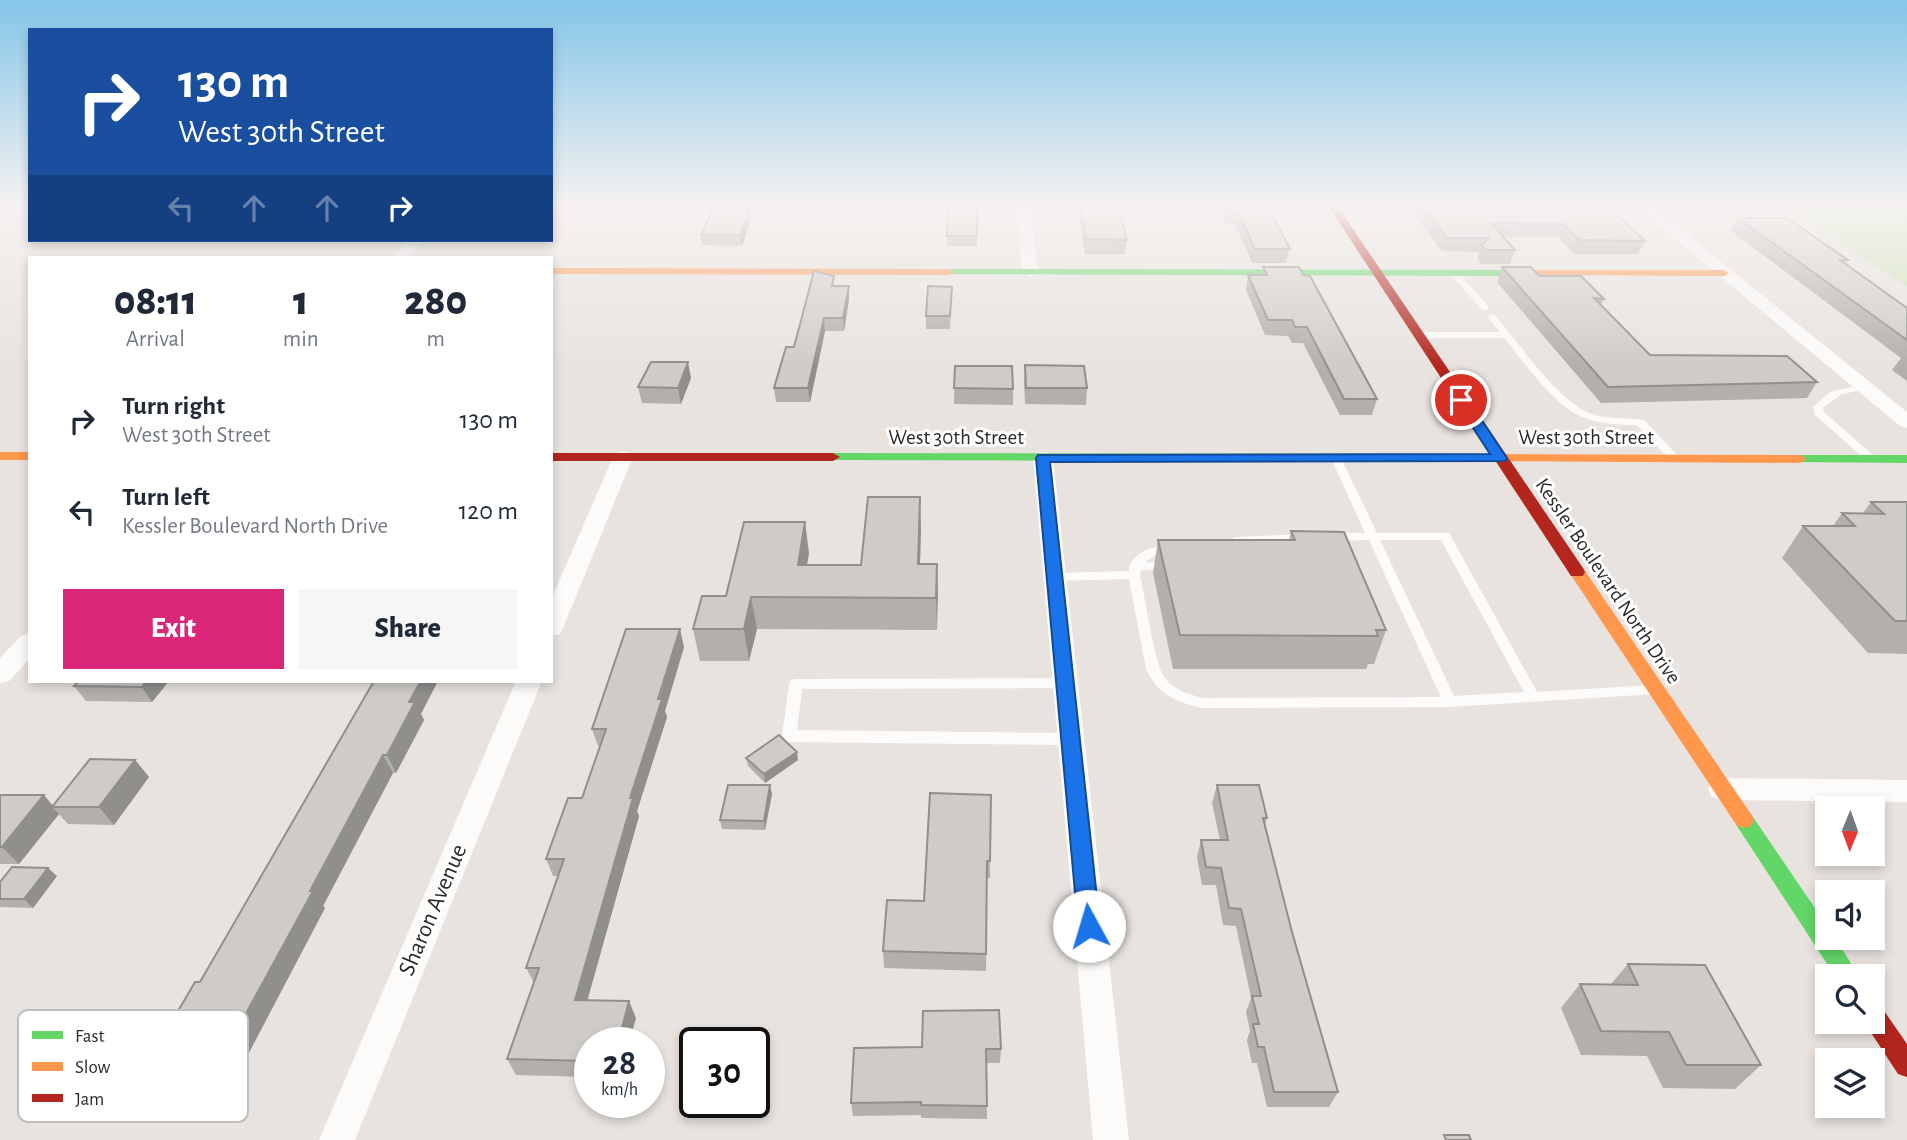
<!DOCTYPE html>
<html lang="en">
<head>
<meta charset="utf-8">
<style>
  body { margin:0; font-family:"Alegreya Sans",sans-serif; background:#f6f6f7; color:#1f2937; height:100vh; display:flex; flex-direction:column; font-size:26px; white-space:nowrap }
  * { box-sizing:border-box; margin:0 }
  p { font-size:23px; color:#747a83 }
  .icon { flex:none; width:38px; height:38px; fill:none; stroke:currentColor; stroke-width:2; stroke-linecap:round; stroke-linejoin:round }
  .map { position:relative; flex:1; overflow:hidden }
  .drawer { position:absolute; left:28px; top:256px; width:525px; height:427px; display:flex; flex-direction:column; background:#fff; border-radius:0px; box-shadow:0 4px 10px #0003 }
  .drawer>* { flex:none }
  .guide { position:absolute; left:28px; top:28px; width:525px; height:214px; border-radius:0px; box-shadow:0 4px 10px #0003; background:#1a4fa0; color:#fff; overflow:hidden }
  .needle { width:46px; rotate:181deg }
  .fabs { position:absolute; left:1815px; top:796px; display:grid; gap:14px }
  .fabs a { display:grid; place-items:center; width:70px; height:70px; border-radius:0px; background:#fff; box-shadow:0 4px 10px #0003; font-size:35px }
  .speed { position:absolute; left:574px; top:1027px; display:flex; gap:14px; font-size:35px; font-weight:700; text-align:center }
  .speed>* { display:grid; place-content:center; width:91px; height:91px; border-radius:50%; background:#fff; box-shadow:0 4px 10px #0003; line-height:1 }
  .speed small { font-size:18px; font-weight:400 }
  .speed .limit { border:4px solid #111; border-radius:10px; background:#fff; color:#111 }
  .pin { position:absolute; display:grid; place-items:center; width:60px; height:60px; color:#fff; margin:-30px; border:4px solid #fff; border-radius:50%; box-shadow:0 2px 7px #0007 }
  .me { position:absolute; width:77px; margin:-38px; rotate:354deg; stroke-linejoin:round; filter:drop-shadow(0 0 5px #0008) }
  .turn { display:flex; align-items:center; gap:24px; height:147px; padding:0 35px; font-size:32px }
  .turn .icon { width:91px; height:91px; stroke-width:2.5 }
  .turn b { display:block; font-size:49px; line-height:60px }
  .lanes { display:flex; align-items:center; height:66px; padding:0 35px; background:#0003; justify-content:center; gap:35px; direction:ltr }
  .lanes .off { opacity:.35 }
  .eta { display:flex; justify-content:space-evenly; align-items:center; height:119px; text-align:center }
  .eta b { font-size:42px; font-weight:800; line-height:49px }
  .cta { display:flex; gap:14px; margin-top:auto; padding:14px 35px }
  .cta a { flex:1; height:80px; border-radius:0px; background:#db2777; color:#fff; font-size:28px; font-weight:800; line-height:80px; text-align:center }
  .cta a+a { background:#f6f6f7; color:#1f2937 }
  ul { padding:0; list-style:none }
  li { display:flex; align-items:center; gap:21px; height:91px; padding:0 35px }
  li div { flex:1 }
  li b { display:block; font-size:26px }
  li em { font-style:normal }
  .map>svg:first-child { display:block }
</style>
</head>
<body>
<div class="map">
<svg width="1907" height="1140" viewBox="0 0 1907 1140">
  <rect width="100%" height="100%" fill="#e8e3df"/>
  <polygon fill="#d0e4b7" points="1787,207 1907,207 1907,287"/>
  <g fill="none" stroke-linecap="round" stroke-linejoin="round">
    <g fill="#fcfbfa" fill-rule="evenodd">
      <polygon points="1451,271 1457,271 1488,306 1488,310 1482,310 1451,275"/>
      <path d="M1492,314L1495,315C1519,343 1555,398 1589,413C1606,420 1626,417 1644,420L1678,456L1679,458L1678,460H1670L1637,425C1619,425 1599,424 1582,417C1552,404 1525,363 1504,338H1418L1413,335L1418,332H1500L1488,317Z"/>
      <polygon points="1864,384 1869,387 1867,389 1842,394 1823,408 1824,412 1875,457 1876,459 1871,462 1867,461 1815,415 1813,407 1830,392"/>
      <path d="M1336,455L1341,458L1377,533H1449L1537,692L1651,685L1656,686L1658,690L1656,694L1450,707L1202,708C1176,702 1157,694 1146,669L1129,579L1055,581L1049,577L1055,573L1129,571C1130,551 1159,543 1176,546L1178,549L1176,552L1156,555L1145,562L1173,563L1175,566L1173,569L1141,570L1140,575C1145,596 1154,662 1164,677C1173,690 1188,694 1202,698L1441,697L1369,540L1330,541L1324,537L1330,533H1365L1331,458ZM1380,540H1441L1524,692L1454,696Z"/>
      <polygon points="1304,534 1310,538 1308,541 1235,545 1229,541 1235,537"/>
      <polygon points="1065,678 1070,679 1072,683 1070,687 1065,688 802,689 797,730 1071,733 1076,735 1078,739 1076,743 1071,745 789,742 784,740 782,736 789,684 791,680 796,679"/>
    </g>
    <g fill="#fcfbfa" fill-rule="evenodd">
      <polygon points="1016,207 1030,207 1038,272 1030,277 1022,272"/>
      <polygon points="1637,207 1653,207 1907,412 1907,428 1900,426"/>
      <polygon points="408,240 423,240 408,257 393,257"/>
      <polygon points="623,451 630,453 633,457 563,628 560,634 551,636 551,600 613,457 616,453"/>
      <polygon points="1043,452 1050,454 1053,458 1129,1140 1093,1140 1033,458 1036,454"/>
      <polygon points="30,633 30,658 9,681 0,683 0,658 21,636"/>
      <polygon points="516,681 542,681 355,1140 319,1140"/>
      <polygon points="1722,778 1907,780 1907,802 1722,800 1712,797 1708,789 1712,781"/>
    </g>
    <g fill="#63d668" fill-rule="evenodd">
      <polygon points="949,269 1512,270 1517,273 1512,276 945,274 944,272"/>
      <polygon points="833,453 1474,454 1481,458 1474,462 828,460 826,457"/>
      <polygon points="1800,455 1907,455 1907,463 1795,462 1793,459 1795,456"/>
      <polygon points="1744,812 1751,814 1827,926 1827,938 1835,938 1859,976 1835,976 1737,826 1734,820 1737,814"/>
    </g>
    <g fill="#ff974d" fill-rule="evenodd">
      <polygon points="551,268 949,269 954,272 949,275 551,274"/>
      <polygon points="1512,270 1724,270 1729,273 1724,276 1508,275 1508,271"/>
      <rect x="0" y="452" width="30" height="8"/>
      <polygon points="1474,454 1800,455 1807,459 1800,463 1469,461 1467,458"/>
      <polygon points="1577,567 1583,568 1751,814 1754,820 1751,826 1744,828 1737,826 1569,572"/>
    </g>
    <g fill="#b3261e" fill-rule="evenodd">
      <polygon points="1329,207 1338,207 1583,568 1585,572 1583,576 1571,576"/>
      <polygon points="551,453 833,453 840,457 833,461 551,461"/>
      <polygon points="1872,1002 1880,1005 1907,1044 1907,1077 1898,1074 1864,1022 1872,1022"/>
    </g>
  </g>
  <g fill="#b2afac">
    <polygon points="977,207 977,246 947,246 947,236"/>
    <polygon points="1080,207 1115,207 1127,240 1125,254 1085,254 1079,218"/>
    <polygon points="1219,207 1268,207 1290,249 1286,263 1252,263 1235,225 1226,224"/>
    <polygon points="1408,207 1608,207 1645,241 1638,254 1574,254 1558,237 1503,237 1515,250 1510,264 1481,264 1477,258 1479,252 1442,251"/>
    <polygon points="750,210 751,220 742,246 702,245 701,235"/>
    <polygon points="1738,218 1848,260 1845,264 1907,308 1907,381 1892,370 1901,358 1731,231"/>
    <polygon points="1263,267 1377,399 1372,415 1340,415 1303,343 1292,343 1288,336 1265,335 1246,290 1248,275 1262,275"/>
    <polygon points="1502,267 1539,276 1604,299 1601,305 1650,355 1817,382 1807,398 1601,403 1497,282"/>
    <polygon points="835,286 849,299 844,331 825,331 810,402 776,402 774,388 794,347"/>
    <polygon points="952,287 950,329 926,329 926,316"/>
    <polygon points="1025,365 1087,388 1086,405 1025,404 1024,381"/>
    <polygon points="955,366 1013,389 1013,405 954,404"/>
    <polygon points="691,378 681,404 642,403 638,387"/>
    <polygon points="1871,502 1907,502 1907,654 1868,653 1782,558 1803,526 1833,526 1842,513 1863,513"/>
    <polygon points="921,528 920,564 937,564 937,630 757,629 749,661 700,661 693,629 726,596 809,553 807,565 861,565"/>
    <polygon points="1291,531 1386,630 1374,664 1368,664 1366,669 1173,669 1153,573 1158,540 1289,540"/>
    <polygon points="684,647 665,711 667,717 637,811 639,816 587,1000 636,1018 590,1043 590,1077 516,1075 507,1059 534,983 526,968 558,876 553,876 546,859 582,798 600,746 598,746 592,729"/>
    <polygon points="79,681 169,681 152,702 86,701 74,686"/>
    <polygon points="374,681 421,714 424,720 396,773 393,773 323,906 325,908 214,1119 143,1117 125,1102 200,982"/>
    <polygon points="746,758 798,760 765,783 748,766"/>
    <polygon points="135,760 149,777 114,825 68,824 59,814 19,864 0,864 0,795 53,805"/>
    <polygon points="1217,785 1267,818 1265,825 1292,932 1338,1092 1329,1107 1267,1107 1257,1063 1252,1063 1247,1040 1250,1031 1246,1012 1251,998 1236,926 1223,925 1216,885 1202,885 1197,857 1201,840 1220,840 1212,803"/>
    <polygon points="930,793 990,861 990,878 987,878 986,971 884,968 883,951 924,901"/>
    <polygon points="772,794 765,830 722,829 720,820"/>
    <polygon points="57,876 33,908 0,907 0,899"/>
    <polygon points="1628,964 1761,1065 1735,1089 1663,1088 1647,1056 1581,1055 1561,1008 1580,984 1611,984"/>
    <polygon points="854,1048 1001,1049 1000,1063 986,1063 987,1119 921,1118 921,1115 853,1116 851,1103"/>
  </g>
  <g fill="#918f8c">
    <polygon points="750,210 751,220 742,246 740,235"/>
    <polygon points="849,286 849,299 844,331 843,318"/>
    <polygon points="824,318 825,331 810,402 808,388"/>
    <polygon points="688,362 691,378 681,404 678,388"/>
    <polygon points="920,497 921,528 919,595 918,564"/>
    <polygon points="805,522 809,553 802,596 798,565"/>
    <polygon points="937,564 938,595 937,630 936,598"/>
    <polygon points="751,597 757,629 749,661 744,629"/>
    <polygon points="680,629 684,647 665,711 667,717 637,811 639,816 583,1016 575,1000 630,798"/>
    <polygon points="146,681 169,681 152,702 142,687"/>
    <polygon points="421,681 438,681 421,714 424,720 396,773 387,755 409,702"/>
    <polygon points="797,752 798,760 765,783 764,774"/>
    <polygon points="383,755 393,773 323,906 325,908 214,1119 197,1103"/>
    <polygon points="135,760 149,777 114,825 99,807"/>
    <polygon points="770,785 772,794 765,830 764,821"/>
    <polygon points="44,795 54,807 52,807 59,814 19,864 2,847"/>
    <polygon points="48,868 57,876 33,908 24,899"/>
    <polygon points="629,1001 636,1018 629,1043 618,1043"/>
  </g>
  <g fill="#cfccc8" stroke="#918f8c" stroke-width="2">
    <polygon points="948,207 977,207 977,236 947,236"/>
    <polygon points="1081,207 1115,207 1115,210 1119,210 1127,240 1086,239"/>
    <polygon points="1227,207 1268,207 1290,249 1255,249 1238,211 1229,211"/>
    <polygon points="1423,207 1608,207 1645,241 1579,240 1563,224 1491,223 1515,250 1486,250 1481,245 1489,238 1447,238"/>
    <polygon points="750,210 740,235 701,235 712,211"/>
    <polygon points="1738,218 1787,218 1848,260 1840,260 1907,308 1907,340"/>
    <polygon points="1263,267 1299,267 1303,275 1310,276 1377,399 1344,399 1307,327 1295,327 1292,320 1268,320 1248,275 1267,275"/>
    <polygon points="1502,267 1531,267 1539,276 1581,276 1604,299 1594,298 1650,355 1787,356 1817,382 1608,387"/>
    <polygon points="814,271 834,276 832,286 849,286 843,318 824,318 808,388 774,388 786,347 794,347"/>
    <polygon points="928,286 952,287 950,316 926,316"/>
    <polygon points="651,362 688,362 678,388 638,387"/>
    <polygon points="1025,365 1084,366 1087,388 1026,388"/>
    <polygon points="955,366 1012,366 1013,389 954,388"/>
    <polygon points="868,497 920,497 918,564 937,564 936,598 751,597 744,629 693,629 702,596 726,596 744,522 805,522 798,565 861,565"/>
    <polygon points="1871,502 1907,502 1907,621 1895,621 1803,526 1855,526 1842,513 1884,514"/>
    <polygon points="1291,531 1344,532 1386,630 1376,630 1378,636 1180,635 1158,540 1295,540"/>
    <polygon points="626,629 680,629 658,699 662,699 630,798 633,798 575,1000 629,1001 618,1043 590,1043 590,1061 507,1059 539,968 526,968 564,859 546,859 568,798 582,798 606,729 592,729"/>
    <polygon points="79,681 146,681 142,687 74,686"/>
    <polygon points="374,681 421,681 409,702 415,702 387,755 383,755 310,891 313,891 197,1103 125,1102 195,982 200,982"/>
    <polygon points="779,735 797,752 764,774 746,758"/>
    <polygon points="90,759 135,760 99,807 52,807"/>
    <polygon points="728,785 770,785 764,821 720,820"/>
    <polygon points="1217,785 1259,785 1267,818 1263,818 1292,932 1338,1092 1274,1092 1264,1047 1258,1047 1253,1024 1259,1024 1252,996 1261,996 1241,909 1229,908 1221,868 1206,867 1201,840 1228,840"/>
    <polygon points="930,793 991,795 990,861 987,861 986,954 883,951 887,900 924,901"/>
    <polygon points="0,795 44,795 2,847 0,847"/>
    <polygon points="12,867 48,868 24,899 0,899 0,882"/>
    <polygon points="1628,964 1705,965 1761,1065 1686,1065 1669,1032 1601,1031 1580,984 1638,985"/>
    <polygon points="999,1010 1001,1049 986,1049 987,1106 921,1105 921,1102 851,1103 854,1048 922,1047 923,1011"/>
    <polygon points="1444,1135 1469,1135 1471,1140 1446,1140"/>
  </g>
  <linearGradient id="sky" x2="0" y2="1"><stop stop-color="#85c6e9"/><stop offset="0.56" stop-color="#f5f2f1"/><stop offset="1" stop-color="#f5f2f1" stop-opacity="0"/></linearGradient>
  <rect width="1907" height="367" fill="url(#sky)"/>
  <polygon fill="#1a73e8" stroke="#114b97" stroke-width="2" points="1461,396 1466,397 1507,458 1505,461 1050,462 1100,926 1097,933 1089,936 1082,933 1078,926 1036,458 1038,455 1490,454 1455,400"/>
  <g text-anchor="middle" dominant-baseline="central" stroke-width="6" stroke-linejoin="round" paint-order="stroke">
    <g font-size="21" fill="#2a2a2a" stroke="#fff">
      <text x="956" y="437">West 30th Street</text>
      <text x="1586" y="437">West 30th Street</text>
      <text transform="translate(1608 581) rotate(56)">Kessler Boulevard North Drive</text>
    </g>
    <g font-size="24" fill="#2a2a2a" stroke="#fff">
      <text transform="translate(433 910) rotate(-67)">Sharon Avenue</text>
    </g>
  </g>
  <rect x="18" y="1010" width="230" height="112" rx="10" fill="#fff" stroke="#bfbfbf" stroke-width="2"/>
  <rect x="32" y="1031" width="31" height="8" fill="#63d668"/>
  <rect x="32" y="1062" width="31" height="9" fill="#ff974d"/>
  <rect x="32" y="1094" width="31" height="8" fill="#b3261e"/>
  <g font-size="19" fill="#2a2a2a">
    <text x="75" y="1042">Fast</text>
    <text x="75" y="1073">Slow</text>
    <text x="75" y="1105">Jam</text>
  </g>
</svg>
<div class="fabs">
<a><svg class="needle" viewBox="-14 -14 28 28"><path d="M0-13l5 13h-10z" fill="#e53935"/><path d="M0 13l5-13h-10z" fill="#747a83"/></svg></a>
<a><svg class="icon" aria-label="sound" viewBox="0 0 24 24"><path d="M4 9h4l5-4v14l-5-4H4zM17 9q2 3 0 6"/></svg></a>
<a><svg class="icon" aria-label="search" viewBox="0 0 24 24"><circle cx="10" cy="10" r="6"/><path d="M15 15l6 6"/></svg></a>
<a><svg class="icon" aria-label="layers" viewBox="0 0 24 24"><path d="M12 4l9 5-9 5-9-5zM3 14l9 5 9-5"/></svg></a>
</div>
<div class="speed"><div>28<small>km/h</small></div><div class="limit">30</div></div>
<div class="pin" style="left:1461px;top:400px;background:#d93025"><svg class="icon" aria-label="arrive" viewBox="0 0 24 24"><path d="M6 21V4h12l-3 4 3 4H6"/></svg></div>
<svg class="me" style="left:1089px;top:926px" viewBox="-20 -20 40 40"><circle r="19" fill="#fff"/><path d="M0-13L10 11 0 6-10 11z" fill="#1a73e8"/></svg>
<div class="guide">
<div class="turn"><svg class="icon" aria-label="right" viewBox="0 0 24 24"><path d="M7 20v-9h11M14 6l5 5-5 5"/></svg><div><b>130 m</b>West 30th Street</div></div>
<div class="lanes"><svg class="icon off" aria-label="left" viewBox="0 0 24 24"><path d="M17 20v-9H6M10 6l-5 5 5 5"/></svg><svg class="icon off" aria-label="ahead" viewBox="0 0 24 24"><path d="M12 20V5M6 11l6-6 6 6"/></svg><svg class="icon off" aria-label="ahead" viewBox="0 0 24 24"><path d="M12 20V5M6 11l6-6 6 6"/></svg><svg class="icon" aria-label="right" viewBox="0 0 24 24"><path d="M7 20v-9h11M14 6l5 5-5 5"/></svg></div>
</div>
<section class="drawer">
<div class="eta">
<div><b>08:11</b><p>Arrival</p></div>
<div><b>1</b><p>min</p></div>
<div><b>280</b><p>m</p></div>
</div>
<ul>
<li><svg class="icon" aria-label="right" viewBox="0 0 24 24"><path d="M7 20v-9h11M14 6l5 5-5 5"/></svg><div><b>Turn right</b><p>West 30th Street</p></div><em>130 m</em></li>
<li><svg class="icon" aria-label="left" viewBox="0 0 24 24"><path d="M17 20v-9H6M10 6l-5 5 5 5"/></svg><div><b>Turn left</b><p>Kessler Boulevard North Drive</p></div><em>120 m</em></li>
</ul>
<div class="cta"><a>Exit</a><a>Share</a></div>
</section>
</div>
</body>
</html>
